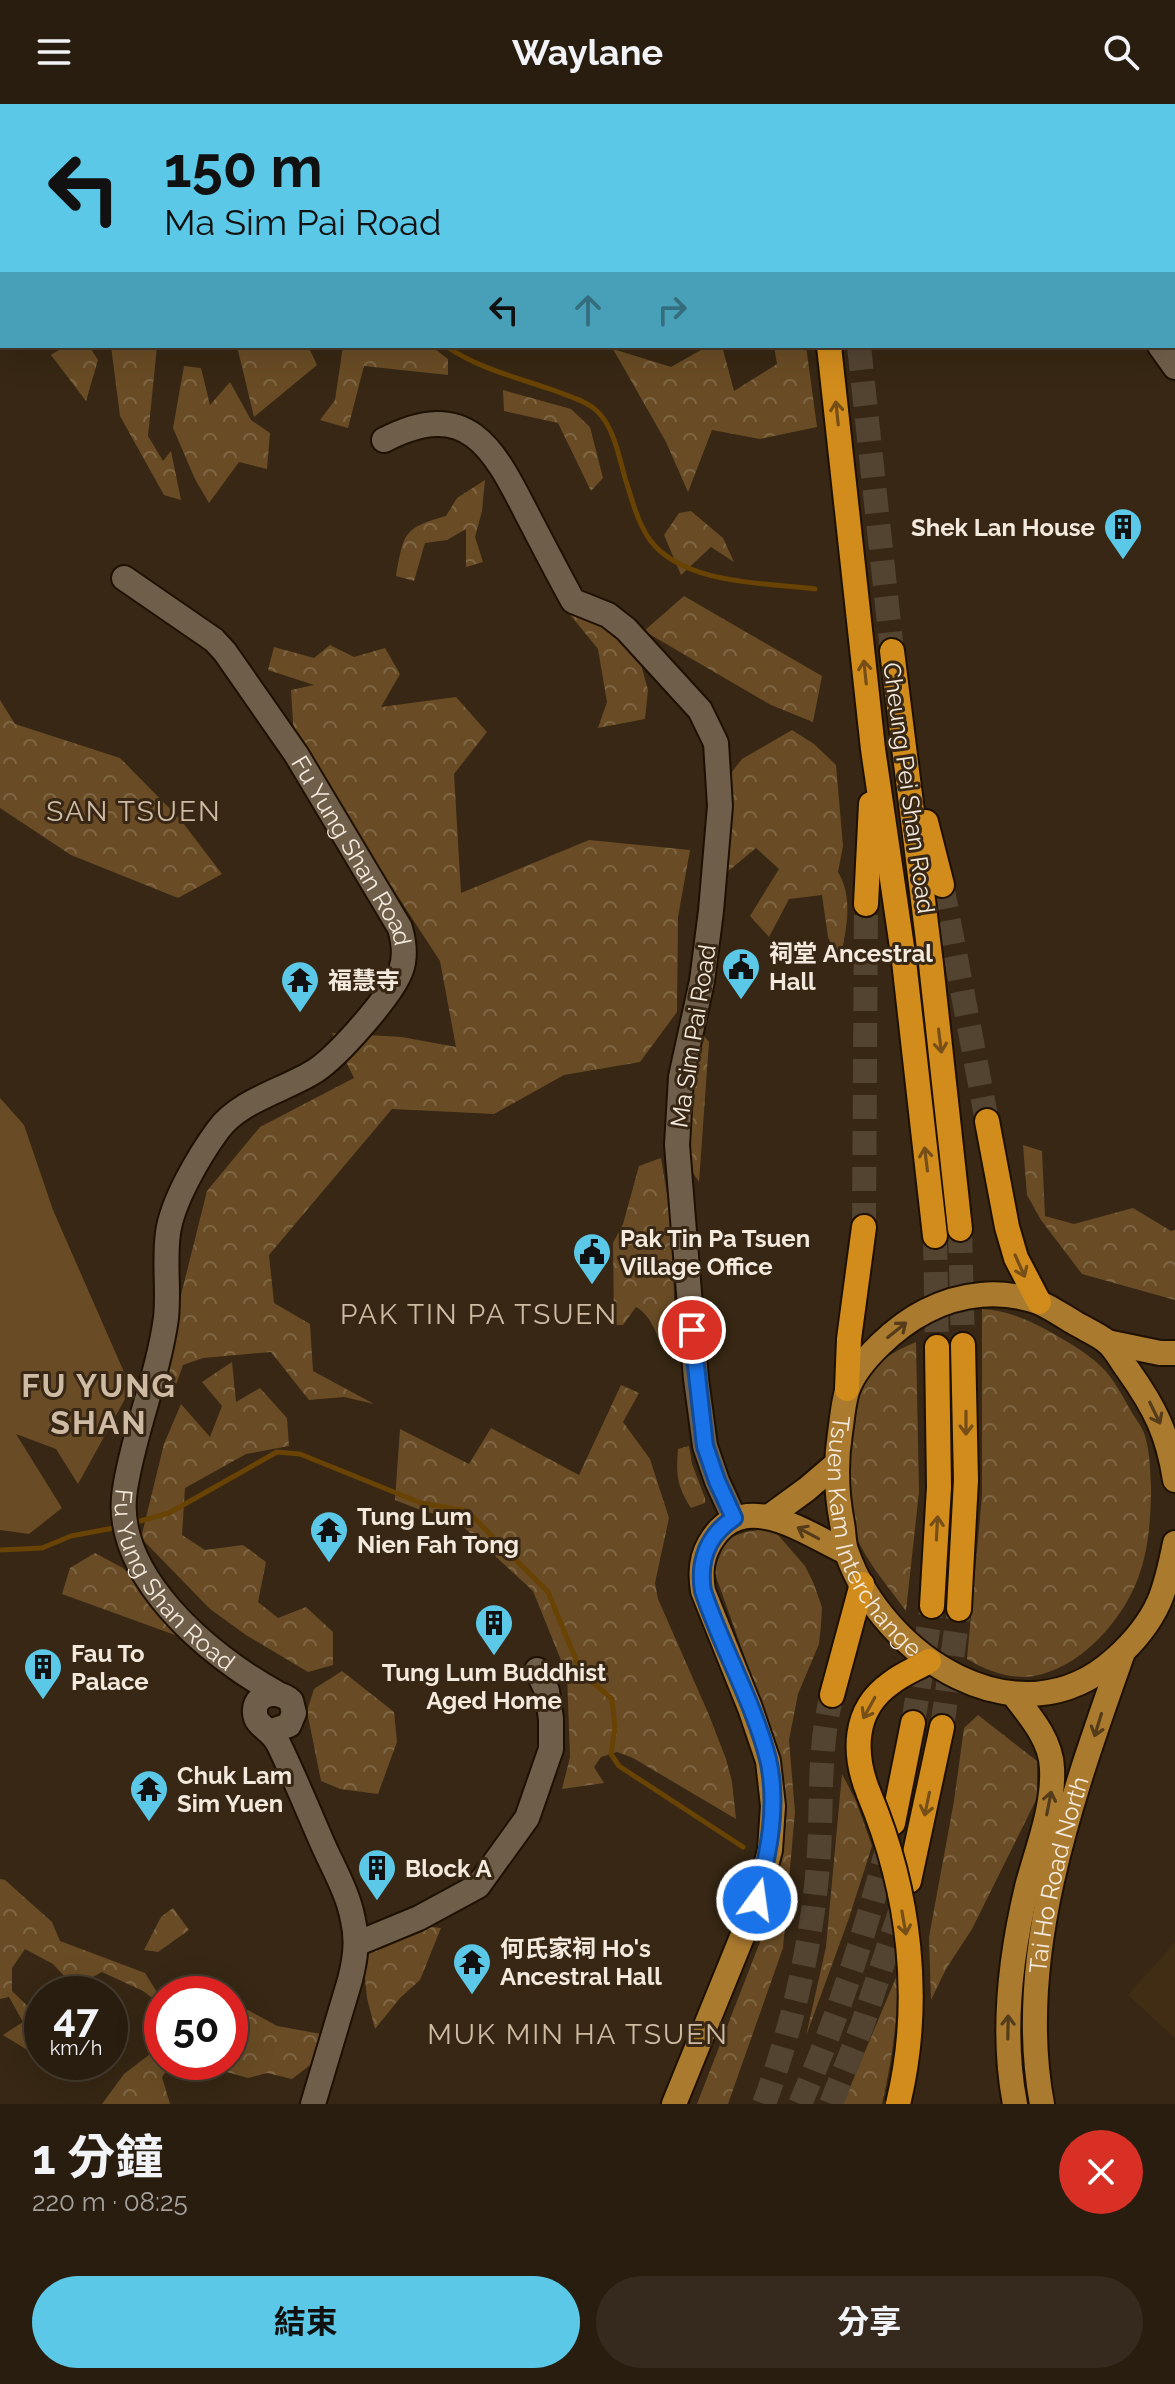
<!DOCTYPE html>
<html lang="zh-TW">
<head>
<meta charset="utf-8">
<style>
  body { margin:0; font-family:Raleway,"Noto Sans TC",sans-serif; background:#352a1d; color:#f1f3f6; height:100vh; display:flex; flex-direction:column; font-size:30px; white-space:nowrap }
  * { box-sizing:border-box; margin:0 }
  p { font-size:26px; color:#a5a29e }
  .icon { flex:none; width:44px; height:44px; fill:none; stroke:currentColor; stroke-width:2; stroke-linecap:round; stroke-linejoin:round }
  .map { position:relative; height:2000px; overflow:hidden }
  .sheet { display:flex; flex-direction:column; background:#291d0f; flex:1 }
  .sheet>* { flex:none }
  .top-card { position:absolute; left:0px; top:0px; width:1176px; height:244px; box-shadow:0 8px 32px #0002,0 0 0 2px #453b2f; background:#5ac8e6; color:#111; overflow:hidden }
  .speed { position:absolute; left:24px; top:1872px; display:flex; gap:16px; font-size:40px; font-weight:700; text-align:center }
  .speed>* { display:grid; place-content:center; width:104px; height:104px; border-radius:50%; background:#291d0f; box-shadow:0 8px 32px #0002,0 0 0 2px #453b2f; line-height:1 }
  .speed small { font-size:20px; font-weight:400 }
  .speed .limit { border:12px solid #d22; background:#fff; color:#111 }
  .pin { position:absolute; display:grid; place-items:center; width:68px; height:68px; color:#fff; margin:-34px; border:4px solid #fff; border-radius:50%; box-shadow:0 2px 8px #0007 }
  .me { position:absolute; width:88px; margin:-44px; rotate:14deg; stroke-linejoin:round; filter:drop-shadow(0 0 6px #0008) }
  .turn { display:flex; align-items:center; gap:28px; height:168px; padding:0 32px; font-size:36px }
  .turn .icon { width:104px; height:104px; stroke-width:2.5 }
  .turn b { display:block; font-size:56px; line-height:68px }
  .lanes { display:flex; align-items:center; height:76px; padding:0 32px; background:#0003; justify-content:center; gap:40px; direction:ltr }
  .lanes .off { opacity:.35 }
  .round { display:grid; place-items:center; flex:none; width:84px; height:84px; border-radius:42px; background:#352a1d }
  .overview { display:flex; align-items:center; justify-content:space-between; height:136px; padding:0 32px }
  h1 { font-size:48px; font-weight:700; line-height:60px }
  .action { display:flex; gap:16px; margin-top:auto; padding:16px 32px }
  .action a { flex:1; height:92px; border-radius:48px; background:#5ac8e6; color:#111; font-size:32px; font-weight:700; line-height:92px; text-align:center }
  .action a+a { background:#352a1d; color:#f1f3f6 }
  header { display:flex; justify-content:space-between; align-items:center; height:104px; padding:0 32px; background:#291d0f; font-size:36px; font-weight:700 }
  .map>svg:first-child { display:block }
</style>
</head>
<body>
<header><svg class="icon" aria-label="menu" viewBox="0 0 24 24"><path d="M4 6h16M4 12h16M4 18h16"/></svg>Waylane<svg class="icon" aria-label="search" viewBox="0 0 24 24"><circle cx="10" cy="10" r="6"/><path d="M15 15l6 6"/></svg></header>
<div class="map">
<svg width="1175" height="2000" viewBox="0 0 1175 2000">
  <defs>
    <pattern id="forest-crowns" width="20" height="18" patternUnits="userSpaceOnUse" patternTransform="scale(2)"><rect width="20" height="18" fill="#694c25"/><path d="M2 6a3 3 0 1 1 6 0M12 15a3 3 0 1 1 6 0" fill="none" stroke="#7f6644"/></pattern>
  </defs>
  <rect width="100%" height="100%" fill="#372714"/>
  <polygon fill="#402d13" points="1175,1838 1175,1934 1128,1891"/>
  <polygon fill="#694c25" points="0,994 24,1021 53,1106 131,1284 78,1380 56,1345 16,1330 62,1404 29,1430 0,1426"/>
  <g fill="url(#forest-crowns)">
    <polygon points="65,242 89,242 98,256 86,297 51,251"/>
    <polygon points="111,242 157,242 148,332 163,357 171,347 181,396 164,391 120,312"/>
    <polygon points="237,242 308,242 317,261 254,313"/>
    <polygon points="343,242 431,242 448,255 448,271 364,262 348,324 320,316 335,296"/>
    <polygon points="708,242 722,242 734,287 777,260 774,242 806,242 817,323 760,335 712,326 688,388 666,338 613,245 671,263"/>
    <polygon points="184,262 201,264 210,301 230,278 251,316 270,329 267,365 239,358 209,399 195,375 173,324"/>
    <polygon points="503,286 571,305 590,323 603,374 591,387 558,319 504,307"/>
    <path d="M485,376L482,407L475,433L483,458L466,463V425L447,436L425,439L414,477L396,472C404,429 403,424 446,412L457,394Z"/>
    <polygon points="691,407 723,434 734,458 711,443 681,471 664,431 679,409"/>
    <polygon points="582,485 622,508 636,543 648,586 645,615 598,624 607,598 598,545 563,502"/>
    <polygon points="684,492 822,572 813,618 771,601 644,527"/>
    <polygon points="330,541 354,553 385,544 400,570 381,603 456,593 487,628 454,670 461,789 589,736 690,746 678,813 677,908 640,958 564,971 494,1010 392,1005 269,1151 274,1199 310,1220 313,1267 374,1300 344,1293 309,1296 271,1248 203,1254 183,1261 173,1289 166,1251 207,1087 260,1023 354,974 332,929 402,933 456,943 440,857 294,633 291,586 314,581 268,566 274,543 314,554"/>
    <polygon points="0,596 15,620 120,654 180,715 222,770 178,794 71,751 0,704"/>
    <path d="M792,626L814,640L836,661L843,742L838,768C855,796 845,830 839,860L828,833L822,791L789,795L769,833L750,812L779,765L756,744L726,769L728,673L742,655Z"/>
    <polygon points="704,932 709,938 699,1078 687,1059 694,949"/>
    <polygon points="1023,1041 1042,1047 1045,1112 1074,1120 1133,1104 1171,1127 1175,1126 1175,1196 1082,1170 1041,1116 1027,1091"/>
    <path d="M661,1054L671,1114L675,1220L662,1244C657,1230 650,1210 636,1203L623,1221H614L613,1139L623,1120L639,1062Z"/>
    <path d="M982,1205C1014,1207 1039,1221 1066,1237C1105,1261 1110,1269 1131,1307C1135,1314 1141,1321 1144,1329C1150,1346 1150,1365 1151,1383C1151,1418 1148,1458 1131,1490C1112,1528 1070,1571 1024,1573C1003,1573 984,1565 967,1555L982,1392Z"/>
    <path d="M916,1238L919,1388L906,1507C888,1482 867,1459 855,1430C841,1396 845,1310 863,1278C876,1257 895,1247 916,1238Z"/>
    <polygon points="232,1258 236,1298 260,1284 287,1314 289,1342 246,1350 185,1384 182,1431 205,1446 243,1441 266,1458 258,1498 278,1514 306,1503 333,1528 333,1561 308,1568 246,1531 210,1505 141,1434 164,1340 181,1300 210,1333 222,1302 202,1278"/>
    <polygon points="621,1281 639,1289 623,1318 650,1355 669,1414 655,1479 658,1495 709,1611 726,1655 732,1678 736,1715 633,1654 617,1648 601,1653 594,1663 604,1679 562,1685 570,1653 567,1571 533,1487 455,1415 423,1407 395,1396 400,1325 469,1360 491,1324 579,1371"/>
    <path d="M689,1342L692,1360L705,1394V1399L691,1404C677,1382 676,1371 678,1345Z"/>
    <polygon points="772,1424 805,1462 813,1478 822,1503 821,1521 819,1540 798,1590 789,1636 795,1708 783,1844 728,2000 697,2000 760,1838 782,1754 787,1704 771,1627 714,1467 726,1435 746,1428"/>
    <polygon points="95,1449 123,1464 177,1521 175,1531 62,1490 70,1464"/>
    <polygon points="342,1567 394,1608 397,1638 378,1690 340,1685 321,1677 307,1607 314,1585"/>
    <polygon points="978,1611 1037,1657 1037,1694 972,1825 946,1865 931,1896 929,1833 954,1697 964,1624"/>
    <polygon points="842,1670 856,1697 872,1742 849,1814 806,1932 826,1843"/>
    <polygon points="0,1775 5,1776 52,1818 60,1837 145,1869 162,1896 162,1901 143,1887 102,1868 91,1874 96,1890 81,1890 53,1860 25,1845 12,1864 12,1887 42,1916 42,1955 3,1931 23,1918 9,1893 0,1895"/>
    <polygon points="173,1804 189,1826 158,1848 144,1846 161,1813"/>
    <polygon points="390,1818 441,1824 420,1876 400,1894 375,1925 367,1894 363,1854"/>
    <path d="M897,1871C898,1916 892,1956 882,2000H843Z"/>
    <polygon points="248,1906 277,1922 327,1931 322,1952 292,1975 267,1969 248,1974 191,1958 230,1958 230,1915"/>
    <polygon points="162,1941 162,1958 173,1958 162,1973 170,2000 102,2000 124,1970"/>
  </g>
  <g fill="none" stroke-linecap="round" stroke-linejoin="round">
    <g stroke="#684303" stroke-width="5">
      <polyline points="0,25 2,25"/>
      <path d="M446,242C477,264 518,274 553,286C568,292 585,296 597,307C614,323 619,353 625,374C632,395 637,418 650,436C682,480 765,479 815,485"/>
      <polyline points="133,1419 169,1409 277,1348 300,1350 421,1399 467,1407 548,1488 581,1568 612,1595 615,1624 611,1650 619,1662 743,1743"/>
      <polyline points="0,1446 42,1444 71,1432 119,1423"/>
    </g>
    <polyline stroke="#534432" stroke-width="24" stroke-dasharray="24 12" stroke-linecap="butt" points="853,0 855,2"/>
    <g stroke="#534432" stroke-width="24" stroke-dasharray="24 12" stroke-linecap="butt">
      <polyline points="833,0 834,2"/>
      <polyline points="859,242 892,547"/>
      <polyline points="942,781 987,1017"/>
      <polyline points="864,1123 866,800"/>
      <polyline points="960,1125 963,1241"/>
      <polyline points="935,1132 937,1243"/>
      <polyline points="913,1619 932,1502"/>
      <polyline points="942,1623 959,1505"/>
      <path d="M764,2000C792,1924 811,1843 818,1762C823,1704 817,1647 832,1591"/>
      <path d="M800,2000C838,1914 867,1824 890,1733"/>
      <polyline points="831,2000 862,1922 903,1799"/>
    </g>
    <g stroke="#1e1000" stroke-width="28">
      <g id="minor">
        <polyline points="1160,242 1175,263"/>
        <path d="M384,336C467,293 493,343 527,410C542,439 557,468 573,497L608,511L626,525L700,606L716,639L720,702L711,807L702,877L681,973L677,1041L696,1275L705,1342L717,1377L734,1414"/>
        <path id="s1" d="M124,474L214,536L225,548L296,650L400,824C404,838 406,852 401,866C392,891 338,952 315,967C285,986 240,996 218,1026C199,1052 172,1098 168,1129C164,1157 169,1186 166,1214C158,1272 134,1327 125,1385C111,1470 209,1552 275,1588"/>
        <path d="M272,1627L289,1621L294,1609L291,1597C276,1583 249,1591 256,1614C260,1624 272,1626 279,1641C294,1672 307,1704 321,1736C332,1762 348,1788 353,1816C358,1837 355,1856 350,1876L313,2000"/>
        <polyline points="356,1840 419,1814 478,1782 527,1714 551,1645 551,1615 547,1587 537,1566"/>
      </g>
    </g>
    <g stroke="#1e1000" stroke-width="28">
      <g id="major">
        <polyline points="1107,1238 1160,1249 1175,1249"/>
        <path id="s2" d="M1175,1376C1168,1330 1155,1304 1128,1266C1121,1257 1115,1244 1106,1237C1097,1230 1085,1225 1075,1219C1063,1212 1050,1203 1038,1198C1001,1185 961,1189 926,1207C898,1221 857,1257 847,1287C843,1300 842,1316 840,1329C835,1361 836,1388 842,1419C844,1429 843,1440 847,1449C883,1552 1019,1642 1115,1555C1133,1539 1149,1520 1159,1498C1167,1479 1171,1459 1175,1439"/>
        <polyline points="770,1412 807,1385 835,1361"/>
        <path d="M1013,1590C1030,1612 1051,1636 1052,1664C1054,1704 1037,1745 1027,1783C1010,1854 1001,1928 1015,2000"/>
        <path d="M674,2000L757,1796L770,1746L773,1702L768,1657L750,1604L703,1487C700,1468 701,1451 713,1434C746,1385 807,1430 846,1448"/>
        <path id="s3" d="M1042,2000C1014,1851 1073,1690 1122,1551"/>
      </g>
    </g>
    <g stroke="#1e1000" stroke-width="28">
      <g id="highway">
        <polyline points="803,0 803,2"/>
        <polyline points="829,242 873,645 904,857 935,1132"/>
        <polyline points="892,547 931,860 960,1125"/>
        <polyline points="926,718 942,781"/>
        <polyline points="866,800 871,700"/>
        <polyline points="987,1017 1007,1123 1016,1154 1039,1198"/>
        <polyline points="847,1285 849,1235 864,1123"/>
        <polyline points="932,1502 939,1383 937,1243"/>
        <polyline points="959,1505 966,1376 963,1241"/>
        <polyline points="832,1591 862,1480"/>
        <path d="M869,1690C853,1651 852,1606 891,1579C902,1570 916,1565 929,1557"/>
        <polyline points="893,1719 913,1619"/>
        <polyline points="909,1777 942,1623"/>
      </g>
    </g>
    <use href="#minor" stroke="#6f5e49" stroke-width="24"/>
    <use href="#major" stroke="#aa7a2e" stroke-width="24"/>
    <use href="#highway" stroke="#d28c1c" stroke-width="24"/>
    <g stroke="#1e1000" stroke-width="28" stroke-linecap="butt">
      <path id="highway-bridge" d="M869,1690C910,1788 923,1897 898,2000"/>
    </g>
    <use href="#highway-bridge" stroke="#d28c1c" stroke-width="24"/>
  </g>
  <defs><path id="oneway-shaft" d="M-6 0H5M1.5-3L5.5 0L1.5 3" fill="none" stroke-width="1.6" stroke-linecap="round" stroke-linejoin="round" transform="scale(2)"/></defs>
  <g stroke="#754f17">
    <use href="#oneway-shaft" transform="translate(837 309) rotate(-96)"/>
    <use href="#oneway-shaft" transform="translate(865 568) rotate(-96)"/>
    <use href="#oneway-shaft" transform="translate(940 937) rotate(83)"/>
    <use href="#oneway-shaft" transform="translate(926 1055) rotate(-97)"/>
    <use href="#oneway-shaft" transform="translate(1020 1162) rotate(66)"/>
    <use href="#oneway-shaft" transform="translate(966 1319) rotate(90)"/>
    <use href="#oneway-shaft" transform="translate(937 1424) rotate(-87)"/>
    <use href="#oneway-shaft" transform="translate(869 1604) rotate(119)"/>
    <use href="#oneway-shaft" transform="translate(927 1700) rotate(102)"/>
    <use href="#oneway-shaft" transform="translate(904 1819) rotate(80)"/>
  </g>
  <g stroke="#543c1a">
    <use href="#oneway-shaft" transform="translate(897 1226) rotate(-39)"/>
    <use href="#oneway-shaft" transform="translate(1155 1309) rotate(64)"/>
    <use href="#oneway-shaft" transform="translate(808 1429) rotate(-152)"/>
    <use href="#oneway-shaft" transform="translate(1098 1621) rotate(107)"/>
    <use href="#oneway-shaft" transform="translate(1049 1699) rotate(-79)"/>
    <use href="#oneway-shaft" transform="translate(1008 1923) rotate(-89)"/>
  </g>
  <g fill="none" stroke-linecap="round" stroke-linejoin="round">
    <g stroke="#114b97" stroke-width="20">
      <path id="route" d="M692,1226L705,1342L717,1377L734,1414C708,1431 698,1457 703,1487C722,1544 753,1597 768,1655C779,1702 768,1750 757,1796"/>
    </g>
    <use href="#route" stroke="#1a73e8" stroke-width="14"/>
  </g>
  <defs>
    <g id="building-pin" transform="scale(2)"><path d="M0 17L-7.5 6A9.5 9.5 0 1 1 7.5 6Z" fill="#5ac8e6" stroke="#372714"/><path d="M-4-6H4V6H1V3H-1V6H-4ZM-2.5-4.3h1.7v1.8h-1.7ZM.8-4.3h1.7v1.8H.8ZM-2.5-1h1.7V.8h-1.7ZM.8-1h1.7V.8H.8Z" fill="#111"/></g>
    <g id="civic-pin" transform="scale(2)"><path d="M0 17L-7.5 6A9.5 9.5 0 1 1 7.5 6Z" fill="#5ac8e6" stroke="#372714"/><path d="M-.6-6.5H3V-4.5H.6V-3L4-1V1h2V6H-6V1h2V-1L-.6-3ZM-1.2 2.5V6h2.4V2.5Z" fill="#111"/></g>
    <g id="temple-pin" transform="scale(2)"><path d="M0 17L-7.5 6A9.5 9.5 0 1 1 7.5 6Z" fill="#5ac8e6" stroke="#372714"/><path d="M0-6L5-2H3V0L6.5 2.5H4V6H1.5V3h-3V6H-4V2.5H-6.5L-3 0V-2H-5Z" fill="#111"/></g>
  </defs>
  <g fill-rule="evenodd">
    <use href="#building-pin" x="1123" y="423"/>
    <use href="#civic-pin" x="741" y="863"/>
    <use href="#temple-pin" x="300" y="876"/>
    <use href="#civic-pin" x="592" y="1148"/>
    <use href="#temple-pin" x="329" y="1426"/>
    <use href="#building-pin" x="494" y="1519"/>
    <use href="#building-pin" x="43" y="1563"/>
    <use href="#temple-pin" x="149" y="1685"/>
    <use href="#building-pin" x="377" y="1764"/>
    <use href="#temple-pin" x="472" y="1858"/>
  </g>
  <g text-anchor="middle" dominant-baseline="central" stroke-width="6" stroke-linejoin="round" paint-order="stroke">
    <g font-size="24" font-weight="bold" fill="#f3e9dd" stroke="#372714" text-anchor="start">
      <text x="1095" y="423" text-anchor="end">Shek Lan House</text>
      <text x="769" y="849">祠堂 Ancestral<tspan x="769" dy="28">Hall</tspan></text>
      <text x="328" y="876">福慧寺</text>
      <text x="620" y="1134">Pak Tin Pa Tsuen<tspan x="620" dy="28">Village Office</tspan></text>
      <text x="357" y="1412">Tung Lum<tspan x="357" dy="28">Nien Fah Tong</tspan></text>
      <text x="71" y="1549">Fau To<tspan x="71" dy="28">Palace</tspan></text>
      <text x="494" y="1568" text-anchor="middle">Tung Lum Buddhist<tspan x="494" dy="28">Aged Home</tspan></text>
      <text x="177" y="1671">Chuk Lam<tspan x="177" dy="28">Sim Yuen</tspan></text>
      <text x="405" y="1764">Block A</text>
      <text x="500" y="1844">何氏家祠 Ho's<tspan x="500" dy="28">Ancestral Hall</tspan></text>
    </g>
    <g font-size="24" fill="#f3e9dd" stroke="#372714">
      <text transform="translate(909 684) rotate(82)">Cheung Pei Shan Road</text>
      <text stroke="none"><textPath href="#s1" startOffset="362">Fu Yung Shan Road</textPath></text>
      <text transform="translate(693 932) rotate(-81)">Ma Sim Pai Road</text>
      <text stroke="none"><textPath href="#s2" startOffset="622">Tsuen Kam Interchange</textPath></text>
      <text stroke="none"><textPath href="#s1" startOffset="1228">Fu Yung Shan Road</textPath></text>
      <text stroke="none"><textPath href="#s3" startOffset="232">Tai Ho Road North</textPath></text>
    </g>
    <g font-size="28" letter-spacing="2" fill="#cfbba4" stroke="#372714">
      <text x="134" y="707">SAN TSUEN</text>
      <text x="479" y="1210">PAK TIN PA TSUEN</text>
      <text x="578" y="1930">MUK MIN HA TSUEN</text>
    </g>
    <g font-size="32" font-weight="bold" letter-spacing="2" fill="#cfbba4" stroke="#372714">
      <text x="99" y="1281">FU YUNG<tspan x="99" dy="37">SHAN</tspan></text>
    </g>
  </g>
</svg>
<div class="speed"><div>47<small>km/h</small></div><div class="limit">50</div></div>
<div class="pin" style="left:692px;top:1226px;background:#d93025"><svg class="icon" aria-label="arrive" viewBox="0 0 24 24"><path d="M6 21V4h12l-3 4 3 4H6"/></svg></div>
<svg class="me" style="left:757px;top:1796px" viewBox="-20 -20 40 40"><circle r="17" fill="#1a73e8" stroke="#fff" stroke-width="3"/><path d="M0-11L8 9 0 5-8 9z" fill="#fff"/></svg>
<div class="top-card">
<div class="turn"><svg class="icon" aria-label="left" viewBox="0 0 24 24"><path d="M17 20v-9H6M10 6l-5 5 5 5"/></svg><div><b>150 m</b>Ma Sim Pai Road</div></div>
<div class="lanes"><svg class="icon" aria-label="left" viewBox="0 0 24 24"><path d="M17 20v-9H6M10 6l-5 5 5 5"/></svg><svg class="icon off" aria-label="ahead" viewBox="0 0 24 24"><path d="M12 20V5M6 11l6-6 6 6"/></svg><svg class="icon off" aria-label="right" viewBox="0 0 24 24"><path d="M7 20v-9h11M14 6l5 5-5 5"/></svg></div>
</div>
</div>
<section class="sheet">
<div class="overview"><div><h1>1 分鐘</h1><p>220 m · 08:25</p></div><a class="round" style="background:#d93025;color:#fff"><svg class="icon" aria-label="close" viewBox="0 0 24 24"><path d="M6 6l12 12M18 6L6 18"/></svg></a></div>
<div class="action"><a>結束</a><a>分享</a></div>
</section>
</body>
</html>
